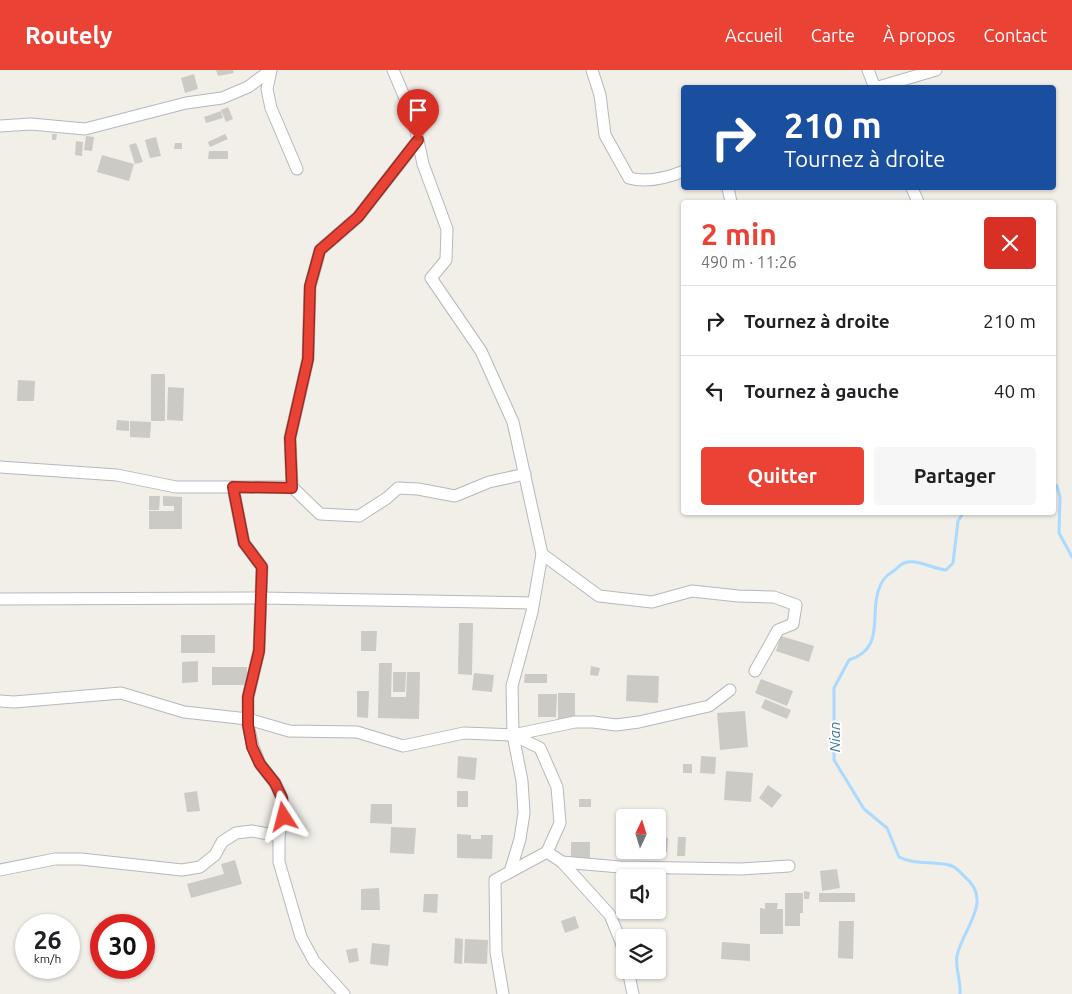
<!DOCTYPE html>
<html lang="fr">
<head>
<meta charset="utf-8">
<style>
  body { margin:0; font-family:Ubuntu,sans-serif; background:#f6f6f6; color:#202124; height:100vh; display:flex; flex-direction:column; font-size:19px; white-space:nowrap }
  * { box-sizing:border-box; margin:0 }
  p { font-size:16px; color:#757577 }
  .icon { flex:none; width:28px; height:28px; fill:none; stroke:currentColor; stroke-width:2; stroke-linecap:round; stroke-linejoin:round }
  .map { position:relative; flex:1; overflow:hidden }
  .drawer { position:absolute; left:681px; top:130px; width:375px; height:315px; display:flex; flex-direction:column; background:#fff; border-radius:5px; box-shadow:0 1px 4px #0004 }
  .drawer>* { flex:none }
  .banner { position:absolute; left:681px; top:15px; width:375px; height:105px; border-radius:5px; box-shadow:0 1px 4px #0004; background:#1a4fa0; color:#fff; overflow:hidden }
  .needle { width:32px; rotate:4deg }
  .buttons { position:absolute; left:616px; top:739px; display:grid; gap:10px }
  .buttons a { display:grid; place-items:center; width:50px; height:50px; border-radius:5px; background:#fff; box-shadow:0 1px 4px #0004; font-size:25px }
  .speed { position:absolute; left:15px; top:844px; display:flex; gap:10px; font-size:25px; font-weight:700; text-align:center }
  .speed>* { display:grid; place-content:center; width:65px; height:65px; border-radius:50%; background:#fff; box-shadow:0 1px 4px #0004; line-height:1 }
  .speed small { font-size:12px; font-weight:400 }
  .speed .limit { border:8px solid #d22; background:#fff; color:#111 }
  .pin { position:absolute; display:grid; place-items:center; width:42px; height:42px; color:#fff; margin:-51px -21px; border-radius:50% 50% 50% 0; rotate:-45deg; box-shadow:0 0 5px #0007 }
  .pin .icon { rotate:45deg }
  .me { position:absolute; width:55px; margin:-28px; rotate:351deg; stroke-linejoin:round; filter:drop-shadow(0 0 4px #0008) }
  .turn { display:flex; align-items:center; gap:18px; height:105px; padding:0 20px; font-size:22px }
  .turn .icon { width:65px; height:65px; stroke-width:2.5 }
  .turn b { display:block; font-size:35px; line-height:42px }
  .round { display:grid; place-items:center; flex:none; width:52px; height:52px; border-radius:5px; background:#f6f6f6 }
  .head { display:flex; align-items:center; justify-content:space-between; height:85px; padding:0 20px }
  h1 { font-size:30px; font-weight:600; line-height:38px; color:#ea4335 }
  .button { display:flex; gap:10px; margin-top:auto; padding:10px 20px }
  .button a { flex:1; height:58px; border-radius:5px; background:#ea4335; color:#fff; font-size:20px; font-weight:600; line-height:58px; text-align:center }
  .button a+a { background:#f6f6f6; color:#202124 }
  ul { padding:0; list-style:none }
  li { display:flex; align-items:center; gap:15px; height:70px; padding:0 20px; border-top:1px solid #e0e0e0 }
  li div { flex:1 }
  li b { display:block; font-size:19px }
  li em { font-style:normal }
  header { display:flex; align-items:center; gap:30px; box-sizing:border-box; height:70px; padding:0 25px; background:#ea4335; color:#fff }
  header strong { font-size:24px }
  nav { display:flex; gap:28px; margin-inline-start:auto; font-size:18px }
  .map>svg:first-child { display:block }
</style>
</head>
<body>
<header>
<strong>Routely</strong>
<nav><a>Accueil</a><a>Carte</a><a>À propos</a><a>Contact</a></nav>
</header>
<div class="map">
<svg width="1072" height="924" viewBox="0 0 1072 924">
  <rect width="100%" height="100%" fill="#f1efe8"/>
  <g fill="none" stroke-linecap="round" stroke-linejoin="round">
    <g stroke="#aadaff" stroke-width="3">
      <polyline points="1054,415 1057,416 1060,427 1059,463 1072,487"/>
      <path d="M960,924C961,910 955,898 957,886C962,859 995,831 964,806C961,803 957,798 952,796C935,790 916,796 899,787L887,758L864,739L834,690V618L849,590C888,578 867,541 881,514C884,507 889,504 895,500C897,498 901,494 904,493C916,488 933,499 946,500L953,493L958,451L964,442"/>
    </g>
  </g>
  <g fill="#cccac5">
    <polygon points="216,0 233,0 234,3 218,6"/>
    <polygon points="194,4 198,19 185,23 181,8"/>
    <polygon points="228,37 233,49 226,52 221,40"/>
    <polygon points="221,41 223,48 206,53 204,47"/>
    <polygon points="52,64 57,64 56,70 52,70"/>
    <polygon points="225,64 228,69 210,77 208,72"/>
    <polygon points="86,66 94,67 92,81 84,80"/>
    <polygon points="156,67 161,86 150,88 145,70"/>
    <polygon points="76,71 83,72 82,86 75,85"/>
    <polygon points="136,73 143,92 135,94 129,75"/>
    <polygon points="175,73 182,73 182,79 174,79"/>
    <polygon points="209,81 228,81 228,89 208,89"/>
    <polygon points="102,85 134,94 129,111 97,102"/>
    <rect x="151" y="304" width="14" height="47"/>
    <polygon points="18,310 35,311 34,331 17,331"/>
    <polygon points="168,317 184,318 183,351 167,350"/>
    <polygon points="117,350 129,351 129,361 116,360"/>
    <polygon points="130,351 151,352 150,368 130,367"/>
    <polygon points="149,426 160,426 159,440 149,440"/>
    <polygon points="163,426 182,427 182,459 149,459 149,441 174,441 174,436 163,436"/>
    <polygon points="459,553 473,553 472,605 458,604"/>
    <polygon points="361,561 377,561 376,581 361,581"/>
    <rect x="181" y="565" width="34" height="18"/>
    <polygon points="781,566 814,576 809,592 776,581"/>
    <polygon points="198,591 198,612 182,613 182,592"/>
    <polygon points="379,593 392,593 391,627 406,627 407,602 420,602 419,649 378,648"/>
    <polygon points="591,596 600,598 598,606 590,605"/>
    <rect x="212" y="597" width="35" height="18"/>
    <polygon points="393,602 406,602 405,622 393,622"/>
    <polygon points="474,603 494,605 492,622 472,620"/>
    <polygon points="525,604 547,604 547,613 524,613"/>
    <polygon points="627,605 659,606 658,633 626,631"/>
    <polygon points="761,609 793,621 787,636 755,623"/>
    <polygon points="357,621 369,621 368,648 357,647"/>
    <rect x="558" y="623" width="17" height="28"/>
    <polygon points="538,624 557,624 556,647 538,647"/>
    <polygon points="765,629 791,640 787,649 761,638"/>
    <polygon points="745,641 748,677 720,680 717,643"/>
    <polygon points="458,686 477,688 475,710 457,708"/>
    <polygon points="701,686 716,687 715,704 700,703"/>
    <rect x="683" y="694" width="9" height="9"/>
    <polygon points="726,701 753,703 751,732 724,730"/>
    <polygon points="768,715 782,725 772,738 759,728"/>
    <polygon points="197,721 200,741 187,742 184,723"/>
    <rect x="457" y="721" width="11" height="16"/>
    <rect x="579" y="729" width="12" height="8"/>
    <polygon points="371,734 392,734 392,754 370,753"/>
    <polygon points="644,743 656,744 656,748 643,748"/>
    <polygon points="391,757 416,758 414,784 390,783"/>
    <polygon points="457,764 471,765 471,769 481,769 481,765 493,765 492,789 457,788"/>
    <polygon points="658,767 668,768 667,782 656,782 658,780"/>
    <polygon points="678,767 686,767 685,786 677,786"/>
    <polygon points="571,772 590,772 590,788 571,787"/>
    <polygon points="235,790 242,814 191,828 187,814 224,804 221,794"/>
    <polygon points="837,799 840,818 822,821 820,801"/>
    <polygon points="379,818 380,840 361,840 361,819"/>
    <polygon points="804,821 810,822 809,829 804,829"/>
    <polygon points="785,823 803,823 803,843 800,843 800,856 785,856"/>
    <rect x="819" y="823" width="36" height="9"/>
    <polygon points="424,824 438,824 437,843 423,842"/>
    <polygon points="765,833 778,833 777,839 783,839 783,864 760,864 760,838 765,839"/>
    <polygon points="575,846 579,858 565,863 561,851"/>
    <polygon points="839,851 854,851 853,889 838,888"/>
    <polygon points="455,868 463,869 462,894 454,893"/>
    <polygon points="465,869 488,870 487,894 464,893"/>
    <polygon points="722,872 750,874 750,891 721,889"/>
    <polygon points="372,873 390,875 388,896 370,894"/>
    <polygon points="357,878 359,891 349,893 346,880"/>
  </g>
  <g fill="none" stroke-linecap="round" stroke-linejoin="round">
    <g stroke="#b5b8bc" stroke-width="13">
      <g id="minor">
        <polyline points="271,0 267,19 271,38 297,99"/>
        <polyline points="393,0 413,47 423,94 447,159 446,190 431,208 481,281 513,352 542,484 532,542 512,616 513,665 522,711 524,743 520,769 510,802"/>
        <path d="M592,0L600,25L605,65L629,108C647,113 667,108 684,101"/>
        <polyline points="868,0 875,18"/>
        <polyline points="875,18 936,0"/>
        <polyline points="0,56 31,54 85,59 186,33 222,28 248,17 271,0"/>
        <polyline points="728,118 731,132"/>
        <polyline points="912,118 918,132"/>
        <polyline points="0,397 117,405 176,417 292,417 320,444 359,446 387,428 398,418 418,419 455,426 489,412 525,404"/>
        <polyline points="233,417 244,473 262,497 259,581 248,627 248,655 253,677 260,694 275,713 282,728 283,747 279,766 279,792 301,867 314,891 344,924"/>
        <polyline points="292,417 290,368 308,289 310,217 320,180 358,147 418,70"/>
        <polyline points="542,484 599,526 652,532 692,521 738,526 774,527 796,535 793,554 778,560 755,601"/>
        <polyline points="0,529 261,528 533,533"/>
        <polyline points="0,631 14,632 121,623 184,642 248,649 289,661 357,662 403,676 464,663 513,665 575,652 593,652 616,655 639,652 709,636 730,620"/>
        <polyline points="513,665 540,678 557,717 560,753 547,782 562,792 620,797 742,799 789,796"/>
        <polyline points="562,792 610,845 621,872 625,888"/>
        <polyline points="0,800 55,789 81,789 182,800 200,797 215,785 222,772 236,763 252,761 279,766"/>
        <polyline points="628,900 633,924"/>
        <polyline points="503,924 496,882 495,810 547,782"/>
      </g>
    </g>
    <use href="#minor" stroke="#fff" stroke-width="11"/>
  </g>
  <g fill="none" stroke-linecap="round" stroke-linejoin="round">
    <g stroke="#982c22" stroke-width="12">
      <polyline id="route" points="284,747 282,728 275,713 260,694 252,677 248,655 248,627 259,581 262,497 244,473 233,417 292,418 290,368 308,289 310,216 320,180 358,147 418,70"/>
    </g>
    <use href="#route" stroke="#ea4335" stroke-width="9"/>
  </g>
  <g text-anchor="middle" dominant-baseline="central" stroke-width="4" stroke-linejoin="round" paint-order="stroke">
    <g font-size="15" font-style="italic" fill="#4174aa" stroke="#fff">
      <text transform="translate(834 667) rotate(-90)">Nian</text>
    </g>
  </g>
</svg>
<div class="buttons">
<a><svg class="needle" viewBox="-14 -14 28 28"><path d="M0-13l5 13h-10z" fill="#e53935"/><path d="M0 13l5-13h-10z" fill="#757577"/></svg></a>
<a><svg class="icon" aria-label="sound" viewBox="0 0 24 24"><path d="M4 9h4l5-4v14l-5-4H4zM17 9q2 3 0 6"/></svg></a>
<a><svg class="icon" aria-label="layers" viewBox="0 0 24 24"><path d="M12 4l9 5-9 5-9-5zM3 14l9 5 9-5"/></svg></a>
</div>
<div class="speed"><div>26<small>km/h</small></div><div class="limit">30</div></div>
<div class="pin" style="left:418px;top:70px;background:#d93025"><svg class="icon" aria-label="arrive" viewBox="0 0 24 24"><path d="M6 21V4h12l-3 4 3 4H6"/></svg></div>
<svg class="me" style="left:284px;top:747px" viewBox="-20 -20 40 40"><path d="M0-17L14 15 0 8-14 15z" fill="#ea4335" stroke="#fff" stroke-width="4"/></svg>
<div class="banner">
<div class="turn"><svg class="icon" aria-label="right" viewBox="0 0 24 24"><path d="M7 20v-9h11M14 6l5 5-5 5"/></svg><div><b>210 m</b>Tournez à droite</div></div>
</div>
<section class="drawer">
<div class="head"><div><h1>2 min</h1><p>490 m · 11:26</p></div><a class="round" style="background:#d93025;color:#fff"><svg class="icon" aria-label="close" viewBox="0 0 24 24"><path d="M6 6l12 12M18 6L6 18"/></svg></a></div>
<ul>
<li><svg class="icon" aria-label="right" viewBox="0 0 24 24"><path d="M7 20v-9h11M14 6l5 5-5 5"/></svg><div><b>Tournez à droite</b></div><em>210 m</em></li>
<li><svg class="icon" aria-label="left" viewBox="0 0 24 24"><path d="M17 20v-9H6M10 6l-5 5 5 5"/></svg><div><b>Tournez à gauche</b></div><em>40 m</em></li>
</ul>
<div class="button"><a>Quitter</a><a>Partager</a></div>
</section>
</div>
</body>
</html>
